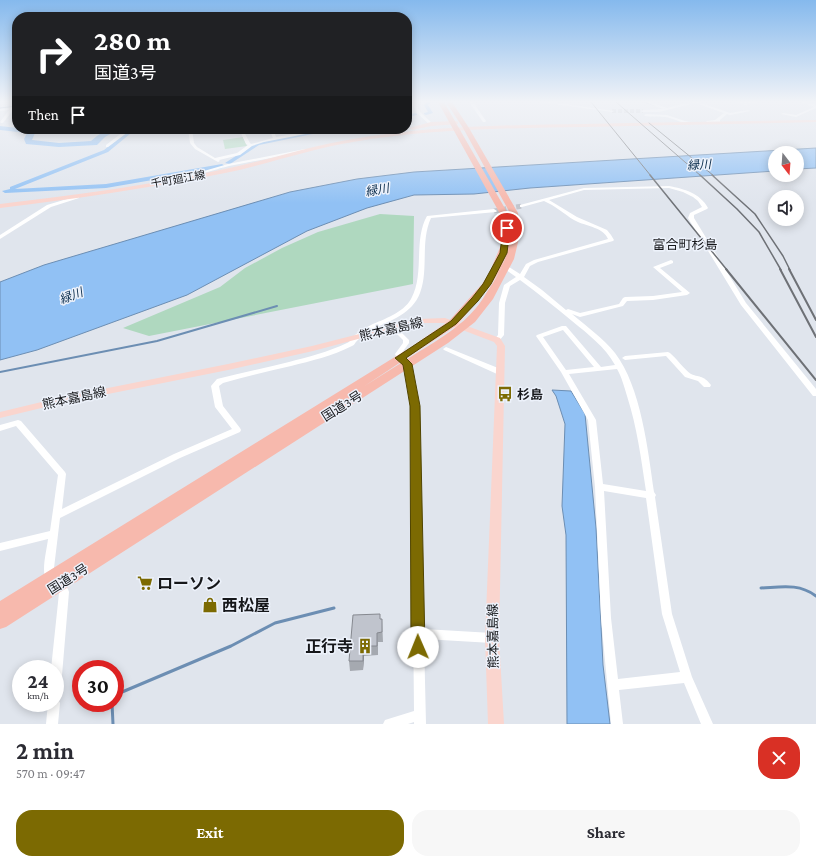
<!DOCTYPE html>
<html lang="en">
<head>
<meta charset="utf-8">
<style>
  body { margin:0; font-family:"Crimson Pro","Noto Sans JP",serif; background:#f7f7f7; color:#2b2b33; height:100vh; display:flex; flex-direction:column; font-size:15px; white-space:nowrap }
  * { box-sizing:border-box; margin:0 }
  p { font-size:13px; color:#7c7c81 }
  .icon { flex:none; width:22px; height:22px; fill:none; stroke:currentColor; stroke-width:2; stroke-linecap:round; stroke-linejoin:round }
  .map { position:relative; height:724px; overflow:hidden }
  .sheet { display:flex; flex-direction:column; background:#fff; flex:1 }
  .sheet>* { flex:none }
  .top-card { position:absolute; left:12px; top:12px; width:400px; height:122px; border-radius:16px; box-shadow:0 2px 10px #0003; background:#202124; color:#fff; overflow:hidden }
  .needle { width:26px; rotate:163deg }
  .controls { position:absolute; left:768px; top:146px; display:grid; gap:8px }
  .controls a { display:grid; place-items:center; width:36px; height:36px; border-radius:50%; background:#fff; box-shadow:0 2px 10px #0003; font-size:20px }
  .speed { position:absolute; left:12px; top:660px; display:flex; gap:8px; font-size:20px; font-weight:700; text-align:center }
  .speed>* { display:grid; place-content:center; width:52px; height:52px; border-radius:50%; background:#fff; box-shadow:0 2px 10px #0003; line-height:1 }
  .speed small { font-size:10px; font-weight:400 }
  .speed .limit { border:6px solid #d22; background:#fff; color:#111 }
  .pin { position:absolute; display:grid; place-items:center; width:34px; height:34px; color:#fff; margin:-17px; border:2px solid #fff; border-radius:50%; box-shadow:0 1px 4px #0007 }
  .me { position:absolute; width:44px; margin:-22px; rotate:359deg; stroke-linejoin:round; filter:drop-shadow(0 0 3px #0008) }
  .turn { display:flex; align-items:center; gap:14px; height:84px; padding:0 16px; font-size:18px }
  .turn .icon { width:52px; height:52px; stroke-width:2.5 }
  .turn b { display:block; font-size:28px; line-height:34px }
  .then { display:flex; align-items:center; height:38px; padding:0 16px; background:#0003; gap:8px; font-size:15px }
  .round { display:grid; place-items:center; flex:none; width:42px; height:42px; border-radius:16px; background:#f7f7f7 }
  .headline { display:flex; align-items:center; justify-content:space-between; height:68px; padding:0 16px }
  h1 { font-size:24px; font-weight:700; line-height:30px }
  .cta { display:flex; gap:8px; margin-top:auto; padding:8px 16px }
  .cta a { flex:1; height:46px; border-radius:16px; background:#7c6a02; color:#fff; font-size:16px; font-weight:700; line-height:46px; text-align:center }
  .cta a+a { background:#f7f7f7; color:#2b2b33 }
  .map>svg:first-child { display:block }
</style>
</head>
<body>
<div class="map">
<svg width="816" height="724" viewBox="0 0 816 724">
  <rect width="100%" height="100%" fill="#e0e5ed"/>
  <g fill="#afd8bf">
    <polygon points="243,137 247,146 225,149 223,140"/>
    <polygon points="380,214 414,216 413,284 149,336 123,328 220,287 245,268 282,248 318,232"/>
  </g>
  <g fill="#91c1f4" stroke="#6c8eb3">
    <polygon points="816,148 816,168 797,169 797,153 775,153 775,171 530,188 474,194 414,195 367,208 307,231 187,295 37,350 0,360 0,282 44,265 290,192 357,179 414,172"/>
    <polygon points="552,390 571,391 585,414 596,528 603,665 610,724 567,724 566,535 562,506 565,424 556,396"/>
  </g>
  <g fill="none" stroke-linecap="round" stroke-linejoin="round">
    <g stroke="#6c8eb3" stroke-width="1">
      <polyline points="644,102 654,105"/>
      <polyline points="0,108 17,106"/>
    </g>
    <polyline stroke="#6c8eb3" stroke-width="2" points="0,372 157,341 277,306"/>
    <g stroke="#6c8eb3" stroke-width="3">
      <path d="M761,588C781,587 799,583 816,596"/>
      <polyline points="115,695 231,646 275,623 334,608"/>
      <polyline points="112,703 113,724"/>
    </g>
    <g fill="#91c1f4" fill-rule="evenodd">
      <polygon points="427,102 432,102 428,105 433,113 426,115 424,114 424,113 428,112 424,105"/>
      <polygon points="415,113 417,114 417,115 407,117 407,115"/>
      <polygon points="131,129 136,129 108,152 15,189 106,184 222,164 225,166 222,168 106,188 5,193 2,191 10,189 10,187 104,150"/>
      <polygon points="328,129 337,129 259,145 230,164 225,163 256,143"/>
    </g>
    <path fill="#91c1f4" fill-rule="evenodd" d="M0,126L17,128V129H32L35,133L32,140L59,143L91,141C100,133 106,129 119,129L105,137L97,145L59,147L26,144L24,139L27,133L0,130Z"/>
    <polyline stroke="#c2c6cd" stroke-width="4" stroke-dasharray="4 2" stroke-linecap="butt" points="612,111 643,111"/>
    <polyline stroke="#c2c6cd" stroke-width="5" stroke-dasharray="5 2.5" stroke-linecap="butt" points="494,211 522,206"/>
    <g fill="#fff" fill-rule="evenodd">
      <polygon points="416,102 420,102 417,105 420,112 432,123 432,125 430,125 417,113 413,105"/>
      <polygon points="469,102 473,102 486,121 485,122 483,122"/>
      <polygon points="540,102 551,102 614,111 612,112"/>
      <polygon points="645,102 651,102 667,108 690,102 699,102 730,113 748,110 750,111 730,115 727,114 720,120 720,122 708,123 706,122 707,121 715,120 724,113 695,103 659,112 642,112 641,111 643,110 663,109"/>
      <polygon points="737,102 757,102 745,105"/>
      <polygon points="801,102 807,102 816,105 816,108 796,117 781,114 783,113 796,115 814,107"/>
      <polygon points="17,107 17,109 13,110 3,123 1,123 0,122 9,110 0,111 0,109"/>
      <path d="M646,114L667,115L685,121L697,123C686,127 675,118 665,117C658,116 651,117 645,116L644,115Z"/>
      <polygon points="127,129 132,129 108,147 106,147 106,145"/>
      <polygon points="188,129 192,129 194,143 197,147 215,158 237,153 248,145 246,144 239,129 263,129 244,132 250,143 251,144 273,138 269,129 273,129 276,137 322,129 331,129 264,142 252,146 240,155 219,160 220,161 218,162 195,149 190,143"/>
      <polygon points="377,129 382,129 389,133 386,134"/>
      <polygon points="305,149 307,150 307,151 229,166 175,181 173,180 228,164"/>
      <path d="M669,186C684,189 700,193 708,208L707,209L694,215V218L746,303L816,389V396H813L741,305L688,218L690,213L702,207L698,201L693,197L683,192L669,188L584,190L549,200L577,217L607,230L611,235L614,240L613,241L538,262L530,266L524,277L542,290L566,310L568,309L580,313L619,304L623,298L625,297L653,296L682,292L653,267L671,260L673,261V263L660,268L690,293L687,295L653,300L627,301L623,306L580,317L572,314C586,326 603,338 615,353C641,387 648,450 654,492L656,495L655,497L672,614L692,677L713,724H701L684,683L619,690L623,724H611L601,618L595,487L588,420L561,372L536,336L537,335L562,326H566L601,367L615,365C605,347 588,334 572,321C555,307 538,293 520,280L510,286L505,303L504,335L499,341H495L494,340L498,335L499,303L504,285L516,277L505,269V267H509L520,274L526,264L534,260L608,239C604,228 587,226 578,222C567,217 559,208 548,203L544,201L522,207H520V205L584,188ZM563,330L594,367L566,370L543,337ZM617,369C622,378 624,386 627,396C637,427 641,458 646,491L603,484L596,420L569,374ZM604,491L646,498L662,614L680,672L618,679L611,618Z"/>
      <polygon points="77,196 79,197 79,198 51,207 0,239 0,235 47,205"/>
      <path d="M494,209L497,211L496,212L431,218C420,242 429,269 420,293C412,314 391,320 373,329C368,332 362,335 358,340C355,342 355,345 352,346C332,356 311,361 291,366C268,371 245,377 223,383L219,386L223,406L240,428L241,430L240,432L180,458L60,518L54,568L55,576L68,589L69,592L61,687L59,691L55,693V669H51L59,593C55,589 48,585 46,580C41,570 47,549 48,539L0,551V543L50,531L58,475L16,426L0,431V425L18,420L21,421L65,472L66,474L62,509L174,454L232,429L215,407L211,386L217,379C241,373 265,368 289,362C308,357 328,352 347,343C350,342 352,338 355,335C360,331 365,328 371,325C384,319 403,313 411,299C425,274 413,241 427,216Z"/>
      <polygon points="388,327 402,333 409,340 409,343 401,354 411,364 419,406 424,629 492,633 496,635 497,638 496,641 492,643 424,639 426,724 414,724 414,722 408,724 383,724 385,720 414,711 411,406 404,365 398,360 395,354 403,343 403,340 398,335 386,330 385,329 386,328"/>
      <polygon points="446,347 503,370 504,372 503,374 497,374 444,350 443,349"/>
      <path d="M668,352L670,353C676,358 685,370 691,374C701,378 703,375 711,385L710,387H704L698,381L685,377L666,356L625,360L622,358L625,356Z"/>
      <polygon points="55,698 58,699 60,703 58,724 46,724 48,703 55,703"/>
    </g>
    <g fill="#fad5ce" fill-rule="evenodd">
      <path d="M816,120V122C739,124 662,125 584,127C507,128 430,129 353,142C310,149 268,164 225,173C150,188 75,199 0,208V204C75,195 151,185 225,169C268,160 310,146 353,139C430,126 507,125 584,124C662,122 739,121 816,120Z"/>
      <polygon points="456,121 458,122 458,124 431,126 412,130 409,128 431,122"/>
      <polygon points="445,318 500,338 505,346 499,638 504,724 488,724 485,638 497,346 494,342 444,323 418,323 313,351 228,370 58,404 0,418 0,412 58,398 228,364 312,346 418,319"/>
    </g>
    <path fill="#f7b9ad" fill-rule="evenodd" d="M438,102H444L507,212L511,227L509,245L501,269L490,286L457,325L363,387C382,375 401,363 420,351C440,339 461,326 476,308C483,300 487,291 493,283C507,260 513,240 510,213L463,128L446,102H452L469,128L518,213L520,234L514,259L493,299L475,322L448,343L6,627L0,629V601L411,347L449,321L483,283L491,269L501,245L503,227L499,212Z"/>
    <g stroke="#6e7176" stroke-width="1">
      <polyline points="591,102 651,176"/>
      <polyline points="616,102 701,176"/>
      <polyline points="649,123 714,176"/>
    </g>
    <g stroke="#6e7176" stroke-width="1.5">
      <polyline points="650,175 727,270"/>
      <polyline points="700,175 737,209 759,232 781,270"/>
      <polyline points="712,175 755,214 783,256 790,270"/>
    </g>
    <g stroke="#6e7176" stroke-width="2">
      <polyline points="726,269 816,380"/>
      <polyline points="780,269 816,337"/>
      <polyline points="789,269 816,320"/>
    </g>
  </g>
  <polygon fill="#a5a9b0" points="380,619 382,619 383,642 378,642 378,655 364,656 363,670 350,671 349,661"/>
  <polygon fill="#868990" points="363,646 364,656 363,670"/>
  <polygon fill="#c0c4cd" stroke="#868990" points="380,614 380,619 382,619 382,632 377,633 377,646 363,646 363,661 349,661 353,615"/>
  <linearGradient id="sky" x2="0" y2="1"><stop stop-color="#85b9ed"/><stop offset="0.5" stop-color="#f1f3f7"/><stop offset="1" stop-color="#f1f3f7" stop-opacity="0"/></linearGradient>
  <rect width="816" height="203" fill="url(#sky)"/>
  <polygon fill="#7c6a02" stroke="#514501" points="507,225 510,228 507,253 491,284 478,301 456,324 406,358 412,364 420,406 425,647 423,652 418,654 413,652 411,647 410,406 403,365 395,358 451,321 472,298 483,284 500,253 503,228"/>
  <defs>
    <g id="bus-bare" transform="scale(1.2)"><path d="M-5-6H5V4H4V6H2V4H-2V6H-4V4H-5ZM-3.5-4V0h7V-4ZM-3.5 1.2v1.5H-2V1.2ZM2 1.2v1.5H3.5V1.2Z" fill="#7c6a02" stroke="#edf2fb" stroke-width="2.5" paint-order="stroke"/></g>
    <g id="supermarket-bare" transform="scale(1.2)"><path d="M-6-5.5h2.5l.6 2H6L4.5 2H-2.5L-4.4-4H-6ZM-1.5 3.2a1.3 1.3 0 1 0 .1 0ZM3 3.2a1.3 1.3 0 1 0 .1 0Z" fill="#7c6a02" stroke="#edf2fb" stroke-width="2.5" paint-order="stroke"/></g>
    <g id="shop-bare" transform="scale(1.2)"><path d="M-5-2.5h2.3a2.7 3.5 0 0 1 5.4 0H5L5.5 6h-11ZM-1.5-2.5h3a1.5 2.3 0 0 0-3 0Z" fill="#7c6a02" stroke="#edf2fb" stroke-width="2.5" paint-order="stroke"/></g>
    <g id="building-bare" transform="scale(1.2)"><path d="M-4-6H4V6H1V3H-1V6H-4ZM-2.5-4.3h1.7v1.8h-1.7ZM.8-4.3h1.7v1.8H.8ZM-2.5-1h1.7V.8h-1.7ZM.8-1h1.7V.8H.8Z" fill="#7c6a02" stroke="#edf2fb" stroke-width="2.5" paint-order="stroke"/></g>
  </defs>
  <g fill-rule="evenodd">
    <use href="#bus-bare" x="505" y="394"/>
    <use href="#supermarket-bare" x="145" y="583"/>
    <use href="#shop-bare" x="210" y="605"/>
    <use href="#building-bare" x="365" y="646"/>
  </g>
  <g text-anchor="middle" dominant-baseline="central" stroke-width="3" stroke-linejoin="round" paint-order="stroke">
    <g font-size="11" fill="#16171a" stroke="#edf2fb">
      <text transform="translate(178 179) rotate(-10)">千町廻江線</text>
    </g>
    <g font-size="12" font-style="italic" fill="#072a4a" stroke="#edf2fb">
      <text transform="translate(699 165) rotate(-4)">緑川</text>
      <text transform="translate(377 190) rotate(-10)">緑川</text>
      <text transform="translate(71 296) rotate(-21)">緑川</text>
    </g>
    <g font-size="13" fill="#16171a" stroke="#edf2fb">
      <text x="685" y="244">富合町杉島</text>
    </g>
    <g font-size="13" fill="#16171a" stroke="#edf2fb">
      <text transform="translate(391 329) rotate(-13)">熊本嘉島線</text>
      <text transform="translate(74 398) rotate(-12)">熊本嘉島線</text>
      <text transform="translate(342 406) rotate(-32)">国道3号</text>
      <text transform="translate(68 579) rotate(-32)">国道3号</text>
      <text transform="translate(493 636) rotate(-91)">熊本嘉島線</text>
    </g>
    <g font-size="13" font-weight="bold" fill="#16171a" stroke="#edf2fb" text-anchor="start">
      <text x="517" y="394">杉島</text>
    </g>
    <g font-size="16" font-weight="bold" fill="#16171a" stroke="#edf2fb" text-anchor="start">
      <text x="157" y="583">ローソン</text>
      <text x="222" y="605">西松屋</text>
      <text x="353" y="646" text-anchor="end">正行寺</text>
    </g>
  </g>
</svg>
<div class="controls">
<a><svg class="needle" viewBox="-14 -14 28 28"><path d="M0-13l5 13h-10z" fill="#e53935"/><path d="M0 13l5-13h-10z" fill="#7c7c81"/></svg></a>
<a><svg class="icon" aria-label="sound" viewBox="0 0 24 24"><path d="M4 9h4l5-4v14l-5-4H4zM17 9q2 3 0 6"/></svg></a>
</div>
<div class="speed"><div>24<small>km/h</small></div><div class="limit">30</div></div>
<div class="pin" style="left:507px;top:228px;background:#d93025"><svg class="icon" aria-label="arrive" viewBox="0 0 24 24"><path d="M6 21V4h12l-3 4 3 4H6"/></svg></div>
<svg class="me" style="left:418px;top:647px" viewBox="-20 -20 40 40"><circle r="19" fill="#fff"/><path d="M0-13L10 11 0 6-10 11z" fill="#7c6a02"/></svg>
<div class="top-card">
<div class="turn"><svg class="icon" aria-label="right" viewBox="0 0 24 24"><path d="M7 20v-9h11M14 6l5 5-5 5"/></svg><div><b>280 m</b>国道3号</div></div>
<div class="then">Then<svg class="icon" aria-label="arrive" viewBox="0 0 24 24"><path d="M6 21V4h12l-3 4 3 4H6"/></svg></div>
</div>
</div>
<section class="sheet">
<div class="headline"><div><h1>2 min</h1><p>570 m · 09:47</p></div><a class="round" style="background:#d93025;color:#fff"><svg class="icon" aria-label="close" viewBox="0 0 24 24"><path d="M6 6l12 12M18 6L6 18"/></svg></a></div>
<div class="cta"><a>Exit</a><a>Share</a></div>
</section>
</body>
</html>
